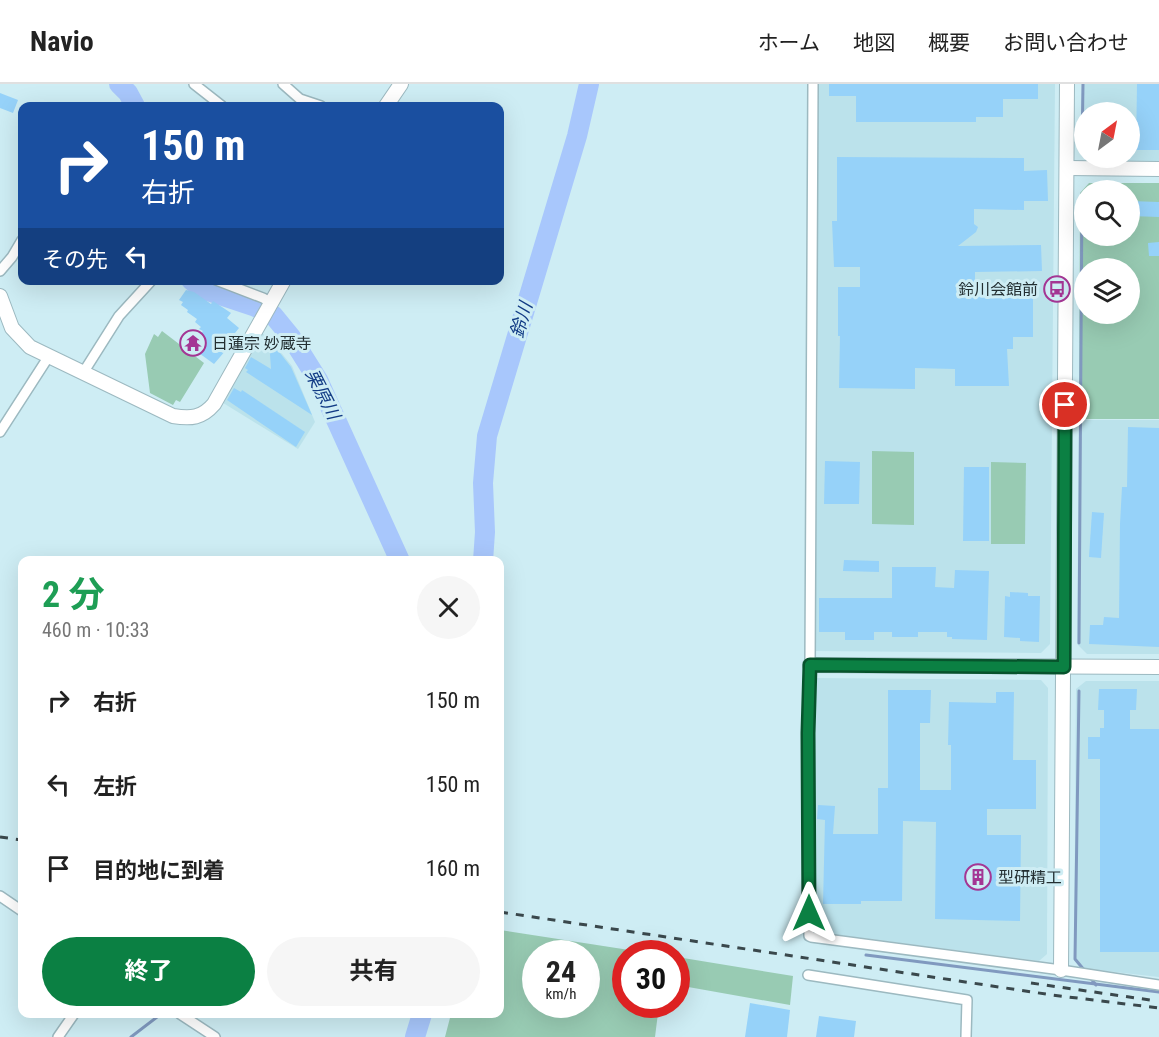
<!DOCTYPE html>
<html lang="ja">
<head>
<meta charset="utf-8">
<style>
  body { margin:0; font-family:"Roboto Condensed","Noto Sans JP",sans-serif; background:#f6f6f6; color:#222; height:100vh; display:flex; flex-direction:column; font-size:22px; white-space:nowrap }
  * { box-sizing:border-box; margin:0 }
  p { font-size:20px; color:#767676 }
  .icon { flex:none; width:33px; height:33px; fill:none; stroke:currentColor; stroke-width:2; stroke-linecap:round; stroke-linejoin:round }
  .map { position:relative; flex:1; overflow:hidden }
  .sheet { position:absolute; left:18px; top:472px; width:486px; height:462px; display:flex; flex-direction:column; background:#fff; border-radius:12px; box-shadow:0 6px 24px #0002 }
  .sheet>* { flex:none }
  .hud { position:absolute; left:18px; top:18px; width:486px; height:183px; border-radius:12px; box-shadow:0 6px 24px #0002; background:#1a4fa0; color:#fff; overflow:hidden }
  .needle { width:39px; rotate:32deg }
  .fabs { position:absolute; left:1074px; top:18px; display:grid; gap:12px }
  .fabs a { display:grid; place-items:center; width:66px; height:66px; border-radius:50%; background:#fff; box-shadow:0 6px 24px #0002; font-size:30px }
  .speed { position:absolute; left:522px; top:856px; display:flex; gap:12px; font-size:30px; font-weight:700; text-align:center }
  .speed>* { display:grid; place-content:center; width:78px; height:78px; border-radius:50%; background:#fff; box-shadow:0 6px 24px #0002; line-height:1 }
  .speed small { font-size:15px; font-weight:400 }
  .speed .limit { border:9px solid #d22; background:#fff; color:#111 }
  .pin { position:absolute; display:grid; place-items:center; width:51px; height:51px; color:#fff; margin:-26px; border:3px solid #fff; border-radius:50%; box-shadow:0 2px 6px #0007 }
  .me { position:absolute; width:66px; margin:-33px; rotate:0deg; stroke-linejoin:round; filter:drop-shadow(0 0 4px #0008) }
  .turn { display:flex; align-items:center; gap:21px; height:126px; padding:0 24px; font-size:27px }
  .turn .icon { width:78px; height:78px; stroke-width:2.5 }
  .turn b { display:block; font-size:42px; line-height:51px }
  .then { display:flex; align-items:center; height:57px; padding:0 24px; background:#0003; gap:12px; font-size:22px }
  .round { display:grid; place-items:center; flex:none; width:63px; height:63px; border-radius:32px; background:#f6f6f6 }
  .summary { display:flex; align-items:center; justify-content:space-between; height:102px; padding:0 24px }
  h1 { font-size:36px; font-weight:700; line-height:45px; color:#1e9e55 }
  .button { display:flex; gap:12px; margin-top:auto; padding:12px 24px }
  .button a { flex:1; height:69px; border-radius:36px; background:#0b8043; color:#fff; font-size:24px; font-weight:700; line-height:69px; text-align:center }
  .button a+a { background:#f6f6f6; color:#222 }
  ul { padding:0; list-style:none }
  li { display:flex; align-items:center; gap:18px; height:84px; padding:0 24px }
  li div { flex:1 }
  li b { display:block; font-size:22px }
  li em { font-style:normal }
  header { display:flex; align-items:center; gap:36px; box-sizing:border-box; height:84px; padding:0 30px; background:#fff; border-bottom:2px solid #e0e0e0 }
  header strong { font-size:28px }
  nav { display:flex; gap:33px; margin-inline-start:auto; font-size:21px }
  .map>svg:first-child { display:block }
</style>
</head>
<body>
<header>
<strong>Navio</strong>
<nav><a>ホーム</a><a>地図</a><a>概要</a><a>お問い合わせ</a></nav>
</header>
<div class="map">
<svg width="1159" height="953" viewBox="0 0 1159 953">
  <rect width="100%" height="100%" fill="#ceedf4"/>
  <g fill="#bbe2eb">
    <polygon points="817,0 1055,0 1050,560 1041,569 814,567 818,328"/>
    <polygon points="1082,0 1159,0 1159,79 1090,79 1085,74 1130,74 1130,28 1084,28 1084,73 1081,69"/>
    <polygon points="262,249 270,255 292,282 315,338 298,365 220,317"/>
    <polygon points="1079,336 1159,336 1159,570 1087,570 1077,560"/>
    <polygon points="816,594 1041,596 1048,604 1047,870 1039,877 816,848 813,845"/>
    <polygon points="1086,597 1159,597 1159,893 1080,884 1074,876 1076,605"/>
  </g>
  <g fill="#98cbb3" fill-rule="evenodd">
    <path d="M1089,99H1159V335H1079L1080,109ZM1084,106H1130V152H1084ZM1084,184H1130V230H1084Z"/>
    <polygon points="162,247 204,279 180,318 176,316 173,321 150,309 145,270 154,250 158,253"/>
    <polygon points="872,367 914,368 914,441 872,440"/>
    <polygon points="991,378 1026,379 1025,460 991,460"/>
    <path d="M500,846L655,870H626V921H659L655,953H445L451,930H500ZM536,870H586V921H536Z"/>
    <polygon points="677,873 793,892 790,921 677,901"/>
  </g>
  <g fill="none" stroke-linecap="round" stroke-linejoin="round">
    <g stroke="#8099bf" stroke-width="3">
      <polyline points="1082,64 1083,0"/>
      <polyline points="1079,559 1082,110"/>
      <polyline points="1079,607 1075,875 1085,887"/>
      <polyline points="866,871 1159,908"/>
      <polyline points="1089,892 1096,901"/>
      <polyline points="131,953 161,930"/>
    </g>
    <g stroke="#a8c7fc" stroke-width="20">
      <polyline points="119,0 128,9 135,22"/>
      <polyline points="191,196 202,205 253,222 273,231 291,253 318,296 400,477"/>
      <polyline points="483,477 485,448 483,399 487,352 577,52 589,0"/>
      <polyline points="415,953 422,930"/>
    </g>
  </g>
  <g fill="#96d2f9">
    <polygon points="829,0 1038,0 1038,15 1003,15 1003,33 976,33 976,38 856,38 856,12 829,12"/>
    <polygon points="1137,0 1159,0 1159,66 1136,66"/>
    <polygon points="0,9 18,16 13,29 0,24"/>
    <polygon points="837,73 1024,74 1024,87 1047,86 1048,117 1024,117 1024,126 974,125 974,140 978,143 976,148 958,162 1041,161 1042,187 975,188 975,203 1033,203 1033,253 1013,253 1013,265 1007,265 1009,302 955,302 955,285 915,284 915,305 839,304 840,252 838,252 838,203 860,203 860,183 834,183 832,137 837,137"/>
    <polygon points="1130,117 1159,118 1159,133 1130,132"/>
    <polygon points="1159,158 1159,172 1149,172 1148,159"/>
    <polygon points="186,206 194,208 211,220 213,217 231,229 227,234 239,244 223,264 226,266 214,280 192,264 196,260 194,258 203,247 199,245 201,243 195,238 197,235 187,228 188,226 181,221 183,218 179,216"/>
    <polygon points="269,255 291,283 312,331 246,288 248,286 245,284 251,273 271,285"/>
    <polygon points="234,304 241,308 242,306 305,348 296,363 227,316"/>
    <polygon points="1128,343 1159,344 1159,563 1089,560 1090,541 1103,541 1104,533 1119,534 1120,440 1122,403 1127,403"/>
    <polygon points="825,377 860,378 859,420 824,420"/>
    <polygon points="964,383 989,383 989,457 963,457"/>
    <polygon points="1092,428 1104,429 1101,474 1089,473"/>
    <polygon points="844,476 879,477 879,488 843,487"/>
    <polygon points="892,483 936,483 935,503 954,504 955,486 989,487 987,556 952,555 952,553 947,553 947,548 918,548 918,553 892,553 892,548 874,548 874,556 845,556 845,548 819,548 819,514 892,514"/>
    <polygon points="1010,508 1028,509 1028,512 1040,512 1039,558 1020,557 1020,554 1004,553 1005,512 1010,513"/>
    <polygon points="1099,605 1137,605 1136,626 1130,626 1130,645 1159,645 1159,868 1100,868 1100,675 1088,675 1088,653 1100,653 1100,644 1104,644 1104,626 1098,626"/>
    <polygon points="888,606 931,606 930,639 920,639 920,706 951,706 951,661 948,661 949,618 996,619 996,608 1014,608 1013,676 1036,676 1036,725 987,725 987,751 1021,751 1020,837 935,835 936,738 903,737 902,817 861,817 861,820 823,820 825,736 817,735 818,721 835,722 833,750 878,750 878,704 888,704"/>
    <polygon points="750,919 790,926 787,953 745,953"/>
    <polygon points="819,932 856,937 854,953 816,953"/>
  </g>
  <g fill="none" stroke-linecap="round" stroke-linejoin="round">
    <g stroke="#9cb9c0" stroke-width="12">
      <g id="street">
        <polyline points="194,0 222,22"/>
        <polyline points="283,0 300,15 321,22"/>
        <polyline points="813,0 810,581 808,649 809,852 811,853 1061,886 1159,901"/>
        <polyline points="0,187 12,173 22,156"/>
        <polyline points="216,196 263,214 272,219"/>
        <polyline points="83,289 119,232 152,196"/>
        <polyline points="0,348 49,272"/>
        <polyline points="0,812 22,827"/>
        <polyline points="808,891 967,916 966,953"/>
        <polyline points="180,930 215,953"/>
        <polyline points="58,953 74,930"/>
      </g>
    </g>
    <g stroke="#9cb9c0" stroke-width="16">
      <g id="secondary">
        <polyline points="386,22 401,0"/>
        <polyline points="1067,84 1159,85"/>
        <path d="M0,212L12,244L30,263L173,332C191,335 202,334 214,320L284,196"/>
        <polyline points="810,581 1159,583"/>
        <polyline points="1061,886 1067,0"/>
      </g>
    </g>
    <use href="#street" stroke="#fff" stroke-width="9"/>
    <use href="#secondary" stroke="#fff" stroke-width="14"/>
    <g stroke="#3a484c" stroke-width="3" stroke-dasharray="8 8" stroke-linecap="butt">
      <polyline points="0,753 22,756"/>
      <polyline points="500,828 1052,911 1159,924"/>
      <polyline points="1031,899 1150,916"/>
    </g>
  </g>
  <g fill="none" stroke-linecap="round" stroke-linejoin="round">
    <g stroke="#07532c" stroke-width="15">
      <polyline id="route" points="809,829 808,649 810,581 1064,583 1065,321"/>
    </g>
    <use href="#route" stroke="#0b8043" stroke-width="10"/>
  </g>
  <defs>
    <g id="bus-ring" transform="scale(1.35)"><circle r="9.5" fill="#ceedf4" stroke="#a43694" stroke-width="1.5"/><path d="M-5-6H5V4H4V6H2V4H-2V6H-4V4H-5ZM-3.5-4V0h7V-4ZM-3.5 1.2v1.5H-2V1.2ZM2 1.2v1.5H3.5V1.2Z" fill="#a43694"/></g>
    <g id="temple-ring" transform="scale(1.35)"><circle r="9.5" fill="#ceedf4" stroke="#a43694" stroke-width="1.5"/><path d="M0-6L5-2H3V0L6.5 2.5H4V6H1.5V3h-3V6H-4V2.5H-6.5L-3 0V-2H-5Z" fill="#a43694"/></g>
    <g id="building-ring" transform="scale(1.35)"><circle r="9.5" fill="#ceedf4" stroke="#a43694" stroke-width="1.5"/><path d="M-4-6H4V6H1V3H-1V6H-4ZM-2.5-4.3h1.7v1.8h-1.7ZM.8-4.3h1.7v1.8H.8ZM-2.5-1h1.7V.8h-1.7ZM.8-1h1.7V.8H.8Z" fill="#a43694"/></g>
  </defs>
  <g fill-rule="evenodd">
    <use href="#bus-ring" x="1057" y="205"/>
    <use href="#temple-ring" x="193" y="259"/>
    <use href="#building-ring" x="978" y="793"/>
  </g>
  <g text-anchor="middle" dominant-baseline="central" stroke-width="6" stroke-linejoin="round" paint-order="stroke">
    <g font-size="16" fill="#232f32" stroke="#ceedf4" text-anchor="start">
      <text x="1038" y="205" text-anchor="end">鈴川会館前</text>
      <text x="212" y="259">日蓮宗 妙蔵寺</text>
      <text x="998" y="793">型研精工</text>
    </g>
    <g font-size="18" font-style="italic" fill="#123b85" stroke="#ceedf4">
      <text transform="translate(521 236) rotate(-74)">鈴川</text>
      <text transform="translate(323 310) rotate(63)">栗原川</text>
    </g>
  </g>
</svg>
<div class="fabs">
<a><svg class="needle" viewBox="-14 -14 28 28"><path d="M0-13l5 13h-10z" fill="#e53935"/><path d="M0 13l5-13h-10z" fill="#767676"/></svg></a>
<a><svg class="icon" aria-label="search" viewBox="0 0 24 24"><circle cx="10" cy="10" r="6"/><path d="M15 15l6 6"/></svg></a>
<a><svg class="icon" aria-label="layers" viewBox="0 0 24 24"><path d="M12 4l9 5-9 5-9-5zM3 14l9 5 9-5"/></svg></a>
</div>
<div class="speed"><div>24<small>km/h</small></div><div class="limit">30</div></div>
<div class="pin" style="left:1065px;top:321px;background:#d93025"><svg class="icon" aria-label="arrive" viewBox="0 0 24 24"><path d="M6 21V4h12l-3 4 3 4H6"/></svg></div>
<svg class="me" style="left:809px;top:829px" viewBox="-20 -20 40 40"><path d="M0-17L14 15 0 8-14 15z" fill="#0b8043" stroke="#fff" stroke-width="4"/></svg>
<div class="hud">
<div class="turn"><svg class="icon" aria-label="right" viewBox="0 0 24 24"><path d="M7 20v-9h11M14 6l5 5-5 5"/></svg><div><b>150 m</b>右折</div></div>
<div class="then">その先<svg class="icon" aria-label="left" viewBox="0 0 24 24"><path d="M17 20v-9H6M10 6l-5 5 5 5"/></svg></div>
</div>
<section class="sheet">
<div class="summary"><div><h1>2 分</h1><p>460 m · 10:33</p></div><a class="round"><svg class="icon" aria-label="close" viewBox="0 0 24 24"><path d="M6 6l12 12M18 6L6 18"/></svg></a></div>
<ul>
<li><svg class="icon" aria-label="right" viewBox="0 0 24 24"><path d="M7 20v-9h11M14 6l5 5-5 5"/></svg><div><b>右折</b></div><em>150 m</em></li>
<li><svg class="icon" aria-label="left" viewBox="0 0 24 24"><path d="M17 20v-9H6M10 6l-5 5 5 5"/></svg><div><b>左折</b></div><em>150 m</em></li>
<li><svg class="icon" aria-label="arrive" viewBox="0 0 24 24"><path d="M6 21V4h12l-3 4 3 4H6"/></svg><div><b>目的地に到着</b></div><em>160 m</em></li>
</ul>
<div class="button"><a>終了</a><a>共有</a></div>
</section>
</div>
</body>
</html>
